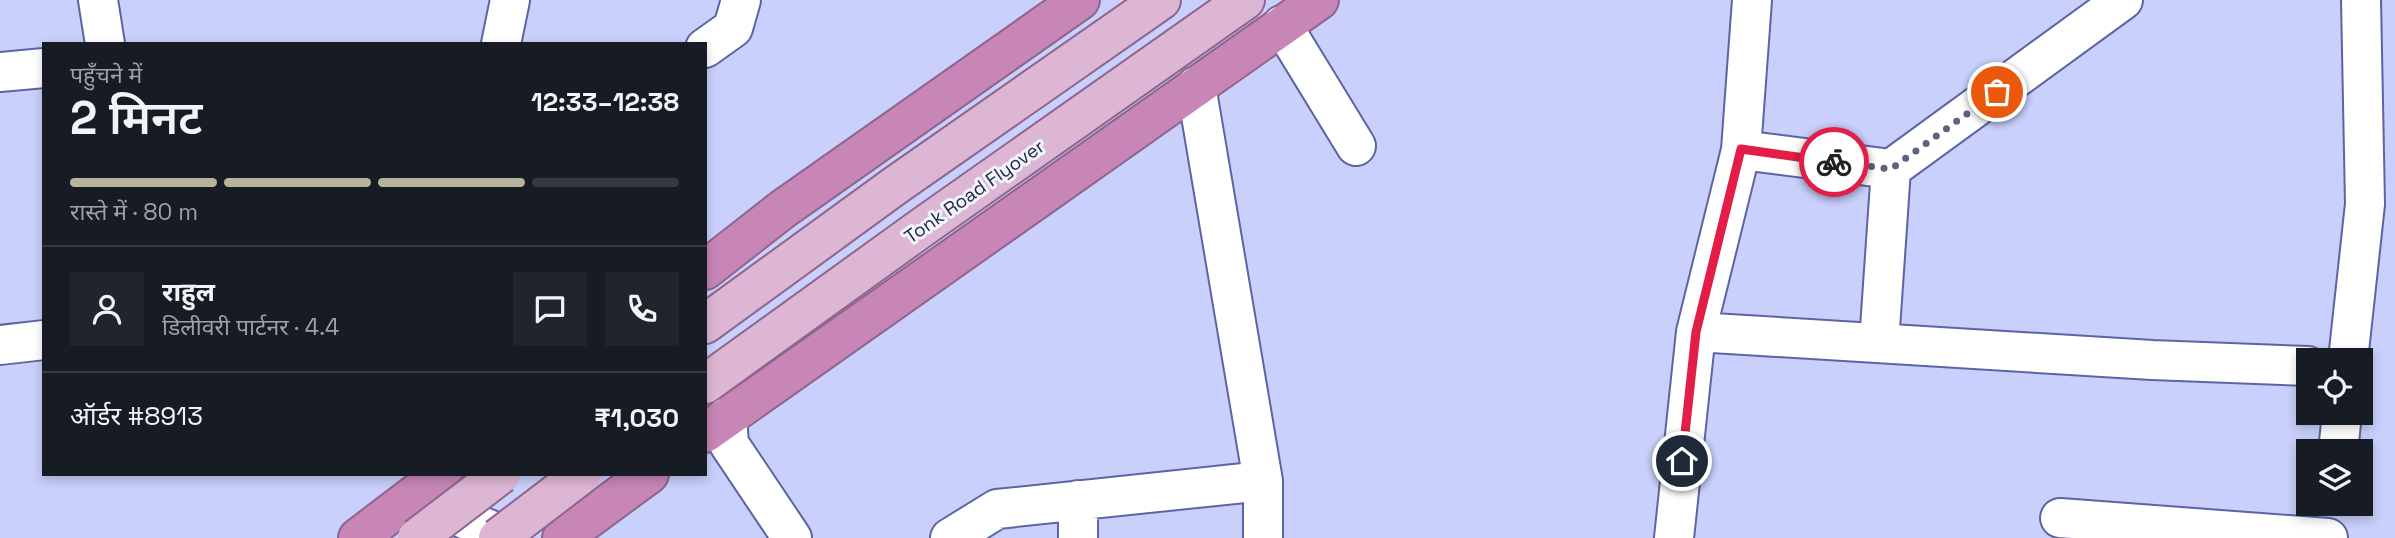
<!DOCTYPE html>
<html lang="hi">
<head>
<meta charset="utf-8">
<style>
  :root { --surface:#171b24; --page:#20242c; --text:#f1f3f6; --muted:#9ea1a6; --line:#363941; --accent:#b7b39d }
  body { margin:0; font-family:"Space Grotesk","Noto Sans Devanagari",sans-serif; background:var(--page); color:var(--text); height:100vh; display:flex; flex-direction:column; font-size:26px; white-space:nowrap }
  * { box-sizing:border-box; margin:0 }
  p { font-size:23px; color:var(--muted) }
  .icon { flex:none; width:38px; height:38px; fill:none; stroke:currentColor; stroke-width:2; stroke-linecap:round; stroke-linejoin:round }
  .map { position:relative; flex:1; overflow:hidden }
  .side { position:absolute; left:42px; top:42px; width:665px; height:434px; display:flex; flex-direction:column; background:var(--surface); border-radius:0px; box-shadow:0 4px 10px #0003 }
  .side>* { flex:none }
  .tools { position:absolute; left:2296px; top:348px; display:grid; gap:14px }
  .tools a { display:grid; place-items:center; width:77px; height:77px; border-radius:0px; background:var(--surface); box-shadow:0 4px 10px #0003; font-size:35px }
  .pin { position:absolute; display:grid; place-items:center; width:60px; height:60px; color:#fff; margin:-30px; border:4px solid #fff; border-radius:50%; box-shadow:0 2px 7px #0007 }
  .courier { position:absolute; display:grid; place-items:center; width:70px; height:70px; margin:-35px; border:5px solid #e11d48; border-radius:50%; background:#fff; color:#222; box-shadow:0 2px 9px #0007 }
  .summary em { font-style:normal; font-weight:600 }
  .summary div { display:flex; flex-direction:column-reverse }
  .summary { display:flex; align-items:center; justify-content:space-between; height:119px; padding:0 28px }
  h1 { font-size:46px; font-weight:600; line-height:52px }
  .bar { display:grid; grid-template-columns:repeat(4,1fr); gap:10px 7px; align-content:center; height:84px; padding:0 28px }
  .bar i { height:9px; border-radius:5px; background:var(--line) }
  .bar .active { background:var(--accent) }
  .bar p { grid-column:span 4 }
  .line { display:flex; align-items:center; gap:18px; padding:0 28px; border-top:2px solid var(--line) }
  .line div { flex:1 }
  .round { display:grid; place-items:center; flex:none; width:74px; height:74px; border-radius:0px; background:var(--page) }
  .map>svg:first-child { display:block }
</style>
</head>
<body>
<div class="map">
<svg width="2395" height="538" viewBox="0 0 2395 538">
  <rect width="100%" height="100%" fill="#c8d0fb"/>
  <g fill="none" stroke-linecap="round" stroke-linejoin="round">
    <defs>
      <path id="minor" d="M98,0l7,44
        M1282,25l74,121
        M501,44l9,-44
        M705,48l28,-20 8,-28
        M0,72l44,-4
        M1196,86l67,395v57
        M1741,150l150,19
        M1696,332l456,28 156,6
        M1879,343l12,-174 232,-169
        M0,345l44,-5
        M2348,360l17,-156 -4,-204
        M727,417l2,27 63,94
        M2338,452l4,-39
        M1078,500v38
        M421,501l89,37
        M2060,518l268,20
        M950,538l47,-29 266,-28
        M1674,538l22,-206 45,-182 11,-150"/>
      <path id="major" d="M705,324l191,-139 265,-185
        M705,384l219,-158 321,-226"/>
      <path id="highway" d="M705,270l78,-61 297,-209
        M705,433l614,-433
        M358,538l84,-64
        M562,538l87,-64"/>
    </defs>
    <use href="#minor" stroke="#5c64a3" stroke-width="42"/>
    <use href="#major" stroke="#8e658d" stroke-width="42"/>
    <use href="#highway" stroke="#8e658d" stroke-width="42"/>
    <use href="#minor" stroke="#fff" stroke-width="38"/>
    <use href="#major" stroke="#ddb6d3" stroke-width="38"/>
    <use href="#highway" stroke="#c786b6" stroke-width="38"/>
    <defs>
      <path id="major-bridge" d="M417,538l84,-64
        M498,538l84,-64"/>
    </defs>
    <use href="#major-bridge" stroke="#8e658d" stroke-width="42" stroke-linecap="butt"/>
    <use href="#major-bridge" stroke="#ddb6d3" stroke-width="38"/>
  </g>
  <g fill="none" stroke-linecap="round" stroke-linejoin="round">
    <path stroke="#5d6283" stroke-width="7" stroke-dasharray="0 12.6" d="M1834,162l57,7 106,-77"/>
    <path stroke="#e11d48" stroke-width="9" d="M1682,461l14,-129 45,-183 93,13"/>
  </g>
  <g text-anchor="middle" stroke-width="6" stroke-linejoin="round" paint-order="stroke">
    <g font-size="19" fill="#232742" stroke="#f2f4fb">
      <text transform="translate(974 191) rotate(-35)" y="7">Tonk Road Flyover</text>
    </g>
  </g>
</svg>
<div class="tools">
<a><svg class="icon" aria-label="locate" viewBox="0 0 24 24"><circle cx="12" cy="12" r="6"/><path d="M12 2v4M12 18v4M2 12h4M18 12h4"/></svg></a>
<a><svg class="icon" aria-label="layers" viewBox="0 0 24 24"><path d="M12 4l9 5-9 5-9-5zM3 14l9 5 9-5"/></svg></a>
</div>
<div class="pin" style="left:1997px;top:92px;background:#ea580c"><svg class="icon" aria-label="bag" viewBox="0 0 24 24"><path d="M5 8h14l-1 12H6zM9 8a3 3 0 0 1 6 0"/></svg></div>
<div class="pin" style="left:1682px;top:461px;background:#1f2937"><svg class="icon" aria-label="home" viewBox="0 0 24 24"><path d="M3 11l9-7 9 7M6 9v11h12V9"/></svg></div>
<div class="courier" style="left:1834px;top:162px"><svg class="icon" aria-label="bike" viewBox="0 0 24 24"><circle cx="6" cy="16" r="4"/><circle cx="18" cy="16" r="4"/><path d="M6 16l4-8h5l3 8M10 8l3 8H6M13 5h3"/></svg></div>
<section class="side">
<div class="summary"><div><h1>2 मिनट</h1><p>पहुँचने में</p></div><em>12:33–12:38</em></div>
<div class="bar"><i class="active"></i><i class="active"></i><i class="active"></i><i></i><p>रास्ते में · 80 m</p></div>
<div class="line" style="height:126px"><a class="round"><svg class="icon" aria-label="person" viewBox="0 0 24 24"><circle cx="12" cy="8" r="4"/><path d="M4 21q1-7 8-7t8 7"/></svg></a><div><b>राहुल</b><p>डिलीवरी पार्टनर · 4.4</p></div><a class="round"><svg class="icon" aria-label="chat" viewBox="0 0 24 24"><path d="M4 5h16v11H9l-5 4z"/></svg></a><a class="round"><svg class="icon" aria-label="phone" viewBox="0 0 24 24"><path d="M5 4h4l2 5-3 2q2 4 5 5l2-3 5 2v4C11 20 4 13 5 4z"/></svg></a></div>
<div class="line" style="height:91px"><div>ऑर्डर #8913</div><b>₹1,030</b></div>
</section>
</div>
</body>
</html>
